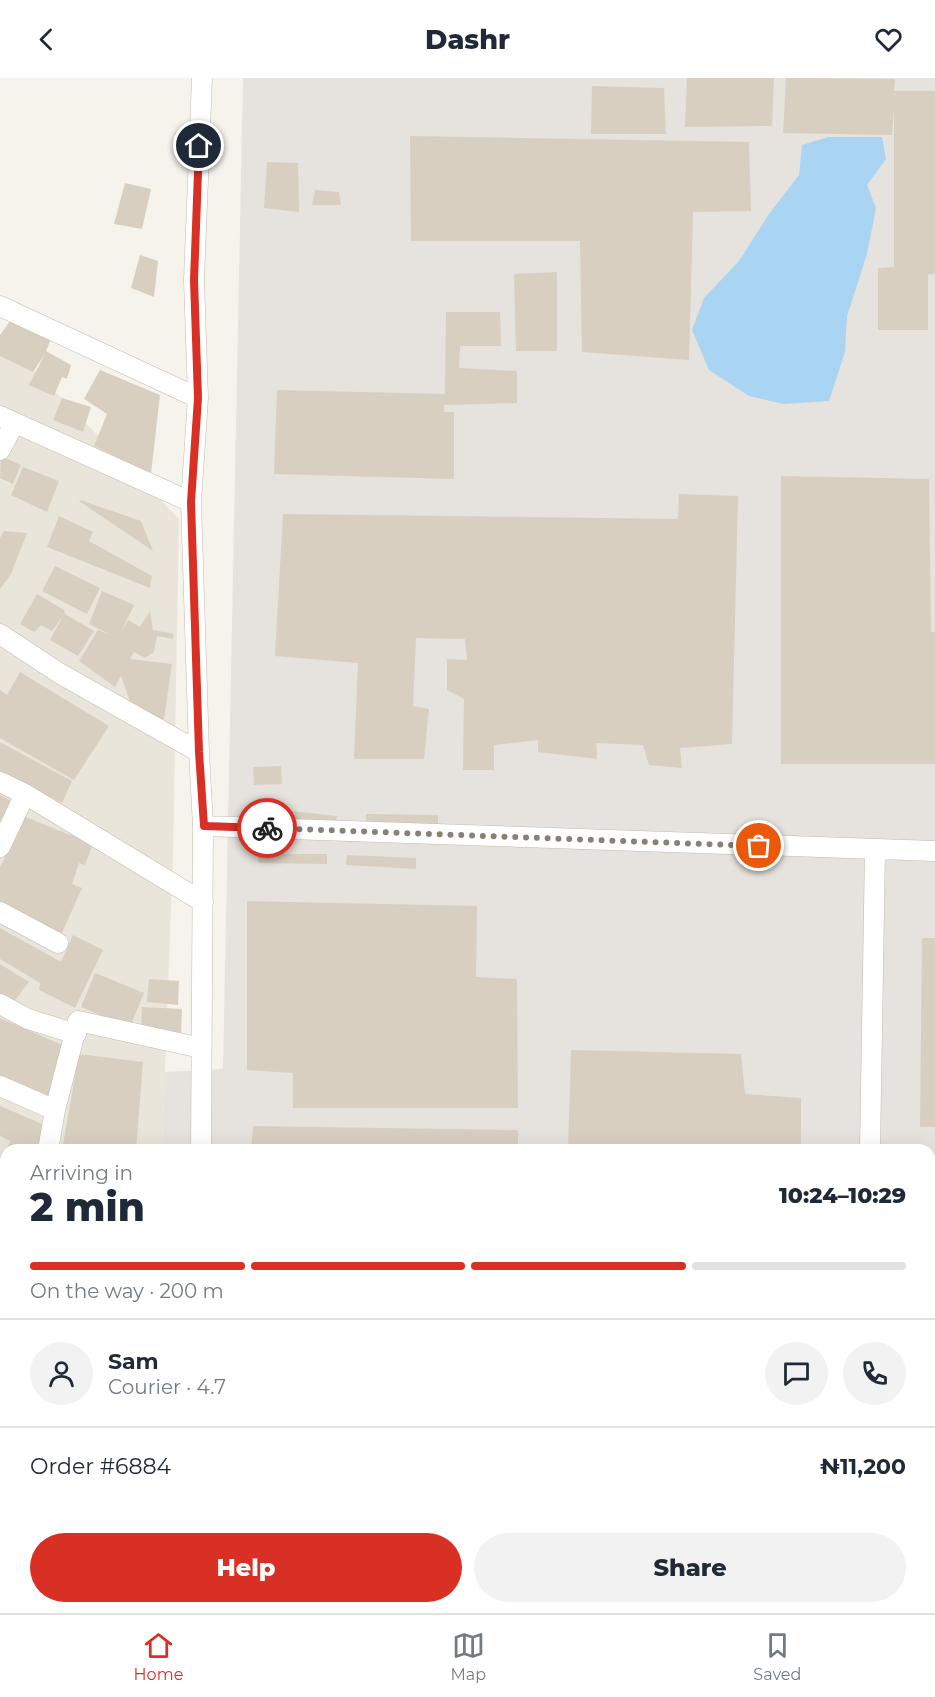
<!DOCTYPE html>
<html lang="en">
<head>
<meta charset="utf-8">
<style>
  :root { --surface:#fff; --page:#f2f2f3; --text:#1f2937; --muted:#747a83; --line:#e0e1e3; --accent:#d93025 }
  body { margin:0; font-family:Montserrat,sans-serif; background:var(--page); color:var(--text); height:100vh; display:flex; flex-direction:column; font-size:22px; white-space:nowrap }
  * { box-sizing:border-box; margin:0 }
  p { font-size:20px; color:var(--muted) }
  .icon { flex:none; width:33px; height:33px; fill:none; stroke:currentColor; stroke-width:2; stroke-linecap:round; stroke-linejoin:round }
  .map { position:relative; flex:1; overflow:hidden }
  .panel { position:absolute; left:0px; top:1066px; width:936px; height:470px; display:flex; flex-direction:column; background:var(--surface); border-radius:18px 18px 0 0; box-shadow:0 6px 24px #0002 }
  .panel>* { flex:none }
  .pin { position:absolute; display:grid; place-items:center; width:51px; height:51px; color:#fff; margin:-26px; border:3px solid #fff; border-radius:50%; box-shadow:0 2px 6px #0007 }
  .courier { position:absolute; display:grid; place-items:center; width:60px; height:60px; margin:-30px; border:4px solid #d93025; border-radius:50%; background:#fff; color:#222; box-shadow:0 2px 8px #0007 }
  .summary em { font-style:normal; font-weight:800 }
  .summary div { display:flex; flex-direction:column-reverse }
  .summary { display:flex; align-items:center; justify-content:space-between; height:102px; padding:0 30px }
  h1 { font-size:39px; font-weight:800; line-height:45px }
  .bar { display:grid; grid-template-columns:repeat(4,1fr); gap:9px 6px; align-content:center; height:72px; padding:0 30px }
  .bar i { height:8px; border-radius:4px; background:var(--line) }
  .bar .active { background:var(--accent) }
  .bar p { grid-column:span 4 }
  .line { display:flex; align-items:center; gap:15px; padding:0 30px; border-top:2px solid var(--line) }
  .line div { flex:1 }
  .round { display:grid; place-items:center; flex:none; width:63px; height:63px; border-radius:32px; background:var(--page) }
  .primary-button { display:flex; gap:12px; margin-top:auto; padding:12px 30px }
  .primary-button a { flex:1; height:69px; border-radius:36px; background:var(--accent); color:#fff; font-size:24px; font-weight:800; line-height:69px; text-align:center }
  .primary-button a+a { background:var(--page); color:var(--text) }
  header { display:flex; justify-content:space-between; align-items:center; height:78px; padding:0 30px; background:var(--surface); font-size:27px; font-weight:800 }
  .dock { display:flex; justify-content:space-around; align-items:center; height:84px; border-top:2px solid var(--line); background:var(--surface); font-size:16px; color:var(--muted) }
  .dock a { display:grid; justify-items:center; gap:3px }
  .dock .active { color:var(--accent) }
  .map>svg:first-child { display:block }
</style>
</head>
<body>
<header><svg class="icon" aria-label="back" viewBox="0 0 24 24"><path d="M15 5l-7 7 7 7"/></svg>Dashr<svg class="icon" aria-label="heart" viewBox="0 0 24 24"><path d="M12 20l-8-8c-3-5 5-10 8-4 3-6 11-1 8 4z"/></svg></header>
<div class="map">
<svg width="935" height="1535" viewBox="0 0 935 1535">
  <rect width="100%" height="100%" fill="#f6f3ec"/>
  <path fill="#eae5da" d="M0,257l179,184 -6,335 -11,296h-156v265h-6z"/>
  <path fill="#e6e2dd" d="M243,0h692v1535h-935v-198h6v193h924v-458h-768l3,-78 58,-3z"/>
  <path fill="#a9d4f2" d="M829,59h53l4,22 -19,26 9,23 -9,46 -20,62 -2,36 -16,49 -45,3 -35,-8 -40,-26 -17,-40 12,-32 35,-37 30,-47 30,-39 3,-30z"/>
  <path fill="#d8cfc1" d="M687,0h87l-2,48 -87,1z
    M786,0l109,1 -1,12h41v182l-7,2v55h-50v-62l16,-1v-160l-2,28 -109,-2z
    M592,8l72,2 2,46h-75z
    M410,58l339,6 2,69 -58,1 -4,148 -107,-8 -2,-111h-169z
    M267,84l31,1 1,49 -35,-4z
    M125,105l26,6 -9,40 -28,-5z
    M315,112l24,2 2,13h-29z
    M140,177l18,6 -4,36 -23,-9z
    M557,194v79h-41l-2,-77z
    M446,234h54l1,34h-41l-1,22 58,3v32l-73,2v7h10v67l-180,-5 3,-84 168,4z
    M13,239l38,22 -5,12 25,14 -4,14 -5,-2 -8,19 -25,-11 16,-31 -12,18 -33,-16v-21z
    M100,292l60,25 -9,79 -57,-28 13,-32 -23,-15z
    M62,320l29,9 -8,25 -30,-12z
    M1,378l20,9 -8,19 -13,-6z
    M23,389l36,14 -12,31 -36,-17z
    M781,398l148,3 2,153h4v132h-154z
    M679,416l59,2 -6,248 -52,4 2,20 -33,-3 -6,-20 -47,-2 1,16 -59,-7v-12l-44,5v25h-31l1,-71 -17,-9v-31l20,1 -2,-21 -49,-1 -3,68 16,3 -5,50h-70l4,-96 -83,-7 8,-142 395,5z
    M80,422l61,21 12,30 -74,-50z
    M59,438l34,16 -4,9 63,35 -2,12 -103,-41z
    M4,453l23,2 -16,41 -11,15v-51z
    M55,488l45,22 -13,26 -45,-23z
    M102,513l32,14 -13,27 7,-12 12,7 10,-16 3,19 21,4 -1,5 -16,-3 -3,16 -9,6 -11,-6 -4,7 42,5 -8,55 -17,-2 -15,-10 -11,-31 -6,11 -36,-26 19,-31 13,5 -22,-11z
    M37,516l27,16 1,4 29,17 -16,25 -28,-16 13,-24 -11,15 -11,-6 -7,7 -14,-8z
    M20,594l89,54 -35,54 -74,-42v-48l7,5z
    M0,664l72,39 -10,22 -62,-31z
    M281,688l1,18 -28,1 -1,-18z
    M0,717l11,6 -11,22z
    M273,731l64,7 -2,11 -63,-7z
    M366,736l72,1v12l-72,-1z
    M23,738l70,28 -8,21 -6,-2 -7,21 10,4 -21,47 -61,-26v-41z
    M258,776h69v10l-69,-1z
    M347,777l69,3v11l-70,-4z
    M247,823l230,5 -1,71 41,2 1,129h-225v-35l-46,-3z
    M0,850l61,34 12,-27 30,15 -28,58 -36,-18 1,-7 -40,-24z
    M922,860h13v189h-15z
    M0,886l29,18 -17,22 -12,-7z
    M95,895l49,20 -14,34 -49,-20z
    M149,901l30,2 -1,24 -31,-3z
    M142,929l40,2 -1,27 -40,-3z
    M0,940l67,29 -19,49 -33,-14h-15z
    M571,972l170,4 4,40 56,4v52h-233z
    M79,976l64,8 -7,88h-74z
    M0,1028l47,20 -5,24h-35l3,-9 -10,-5z
    M253,1048l265,4v20h-267z
    M930,1075h5v63h-5z
    M0,1112l6,3v66l-6,-3z
    M930,1187l5,1v88h-5z
    M0,1242l6,4v11l-6,11z
    M0,1420l6,1v109h10v5h-16z
    M930,1515l5,1v19h-13v-5h8z
    M52,1530h52l-1,5h-52z
    M257,1530h258v5h-258z
    M530,1530h276l1,5h-276z"/>
  <g fill="none" stroke-linecap="round" stroke-linejoin="round">
    <defs>
      <path id="minor" d="M0,228l198,92
        M0,338l191,86
        M0,372l14,-26
        M0,556l59,39 140,79
        M0,704l25,12 178,108
        M203,748l732,25
        M0,769l25,-53
        M0,834l58,31
        M0,926l28,15 48,15
        M0,1008l55,24
        M48,1072l7,-40 23,-89 123,27
        M201,1072l2,-324 -4,-74 -8,-250 7,-104 -4,-118 8,-202
        M870,1072l5,-300
        M0,1096l6,3
        M2,1300l4,-16
        M185,1535v-5
        M860,1535v-5"/>
    </defs>
    <use href="#minor" stroke="#c2bbae" stroke-width="21"/>
    <use href="#minor" stroke="#fff" stroke-width="20"/>
  </g>
  <g fill="none" stroke-linecap="round" stroke-linejoin="round">
    <path stroke="#878178" stroke-width="6" stroke-dasharray="0 10.8" d="M267,750l492,18"/>
    <path stroke="#d93025" stroke-width="8" d="M199,68l-5,134 4,118 -7,104 8,250 5,74 63,2"/>
  </g>
</svg>
<div class="pin" style="left:759px;top:768px;background:#ea580c"><svg class="icon" aria-label="bag" viewBox="0 0 24 24"><path d="M5 8h14l-1 12H6zM9 8a3 3 0 0 1 6 0"/></svg></div>
<div class="pin" style="left:199px;top:68px;background:#1f2937"><svg class="icon" aria-label="home" viewBox="0 0 24 24"><path d="M3 11l9-7 9 7M6 9v11h12V9"/></svg></div>
<div class="courier" style="left:267px;top:750px"><svg class="icon" aria-label="bike" viewBox="0 0 24 24"><circle cx="6" cy="16" r="4"/><circle cx="18" cy="16" r="4"/><path d="M6 16l4-8h5l3 8M10 8l3 8H6M13 5h3"/></svg></div>
<section class="panel">
<div class="summary"><div><h1>2 min</h1><p>Arriving in</p></div><em>10:24–10:29</em></div>
<div class="bar"><i class="active"></i><i class="active"></i><i class="active"></i><i></i><p>On the way · 200 m</p></div>
<div class="line" style="height:108px"><a class="round"><svg class="icon" aria-label="person" viewBox="0 0 24 24"><circle cx="12" cy="8" r="4"/><path d="M4 21q1-7 8-7t8 7"/></svg></a><div><b>Sam</b><p>Courier · 4.7</p></div><a class="round"><svg class="icon" aria-label="chat" viewBox="0 0 24 24"><path d="M4 5h16v11H9l-5 4z"/></svg></a><a class="round"><svg class="icon" aria-label="phone" viewBox="0 0 24 24"><path d="M5 4h4l2 5-3 2q2 4 5 5l2-3 5 2v4C11 20 4 13 5 4z"/></svg></a></div>
<div class="line" style="height:78px"><div>Order #6884</div><b>₦11,200</b></div>
<div class="primary-button"><a>Help</a><a>Share</a></div>
</section>
</div>
<nav class="dock">
<a class="active"><svg class="icon" aria-label="home" viewBox="0 0 24 24"><path d="M3 11l9-7 9 7M6 9v11h12V9"/></svg>Home</a>
<a><svg class="icon" aria-label="map" viewBox="0 0 24 24"><path d="M3 6l6-2 6 2 6-2v14l-6 2-6-2-6 2zM9 4v14M15 6v14"/></svg>Map</a>
<a><svg class="icon" aria-label="saved" viewBox="0 0 24 24"><path d="M7 4h10v16l-5-4-5 4z"/></svg>Saved</a>
</nav>
</body>
</html>
